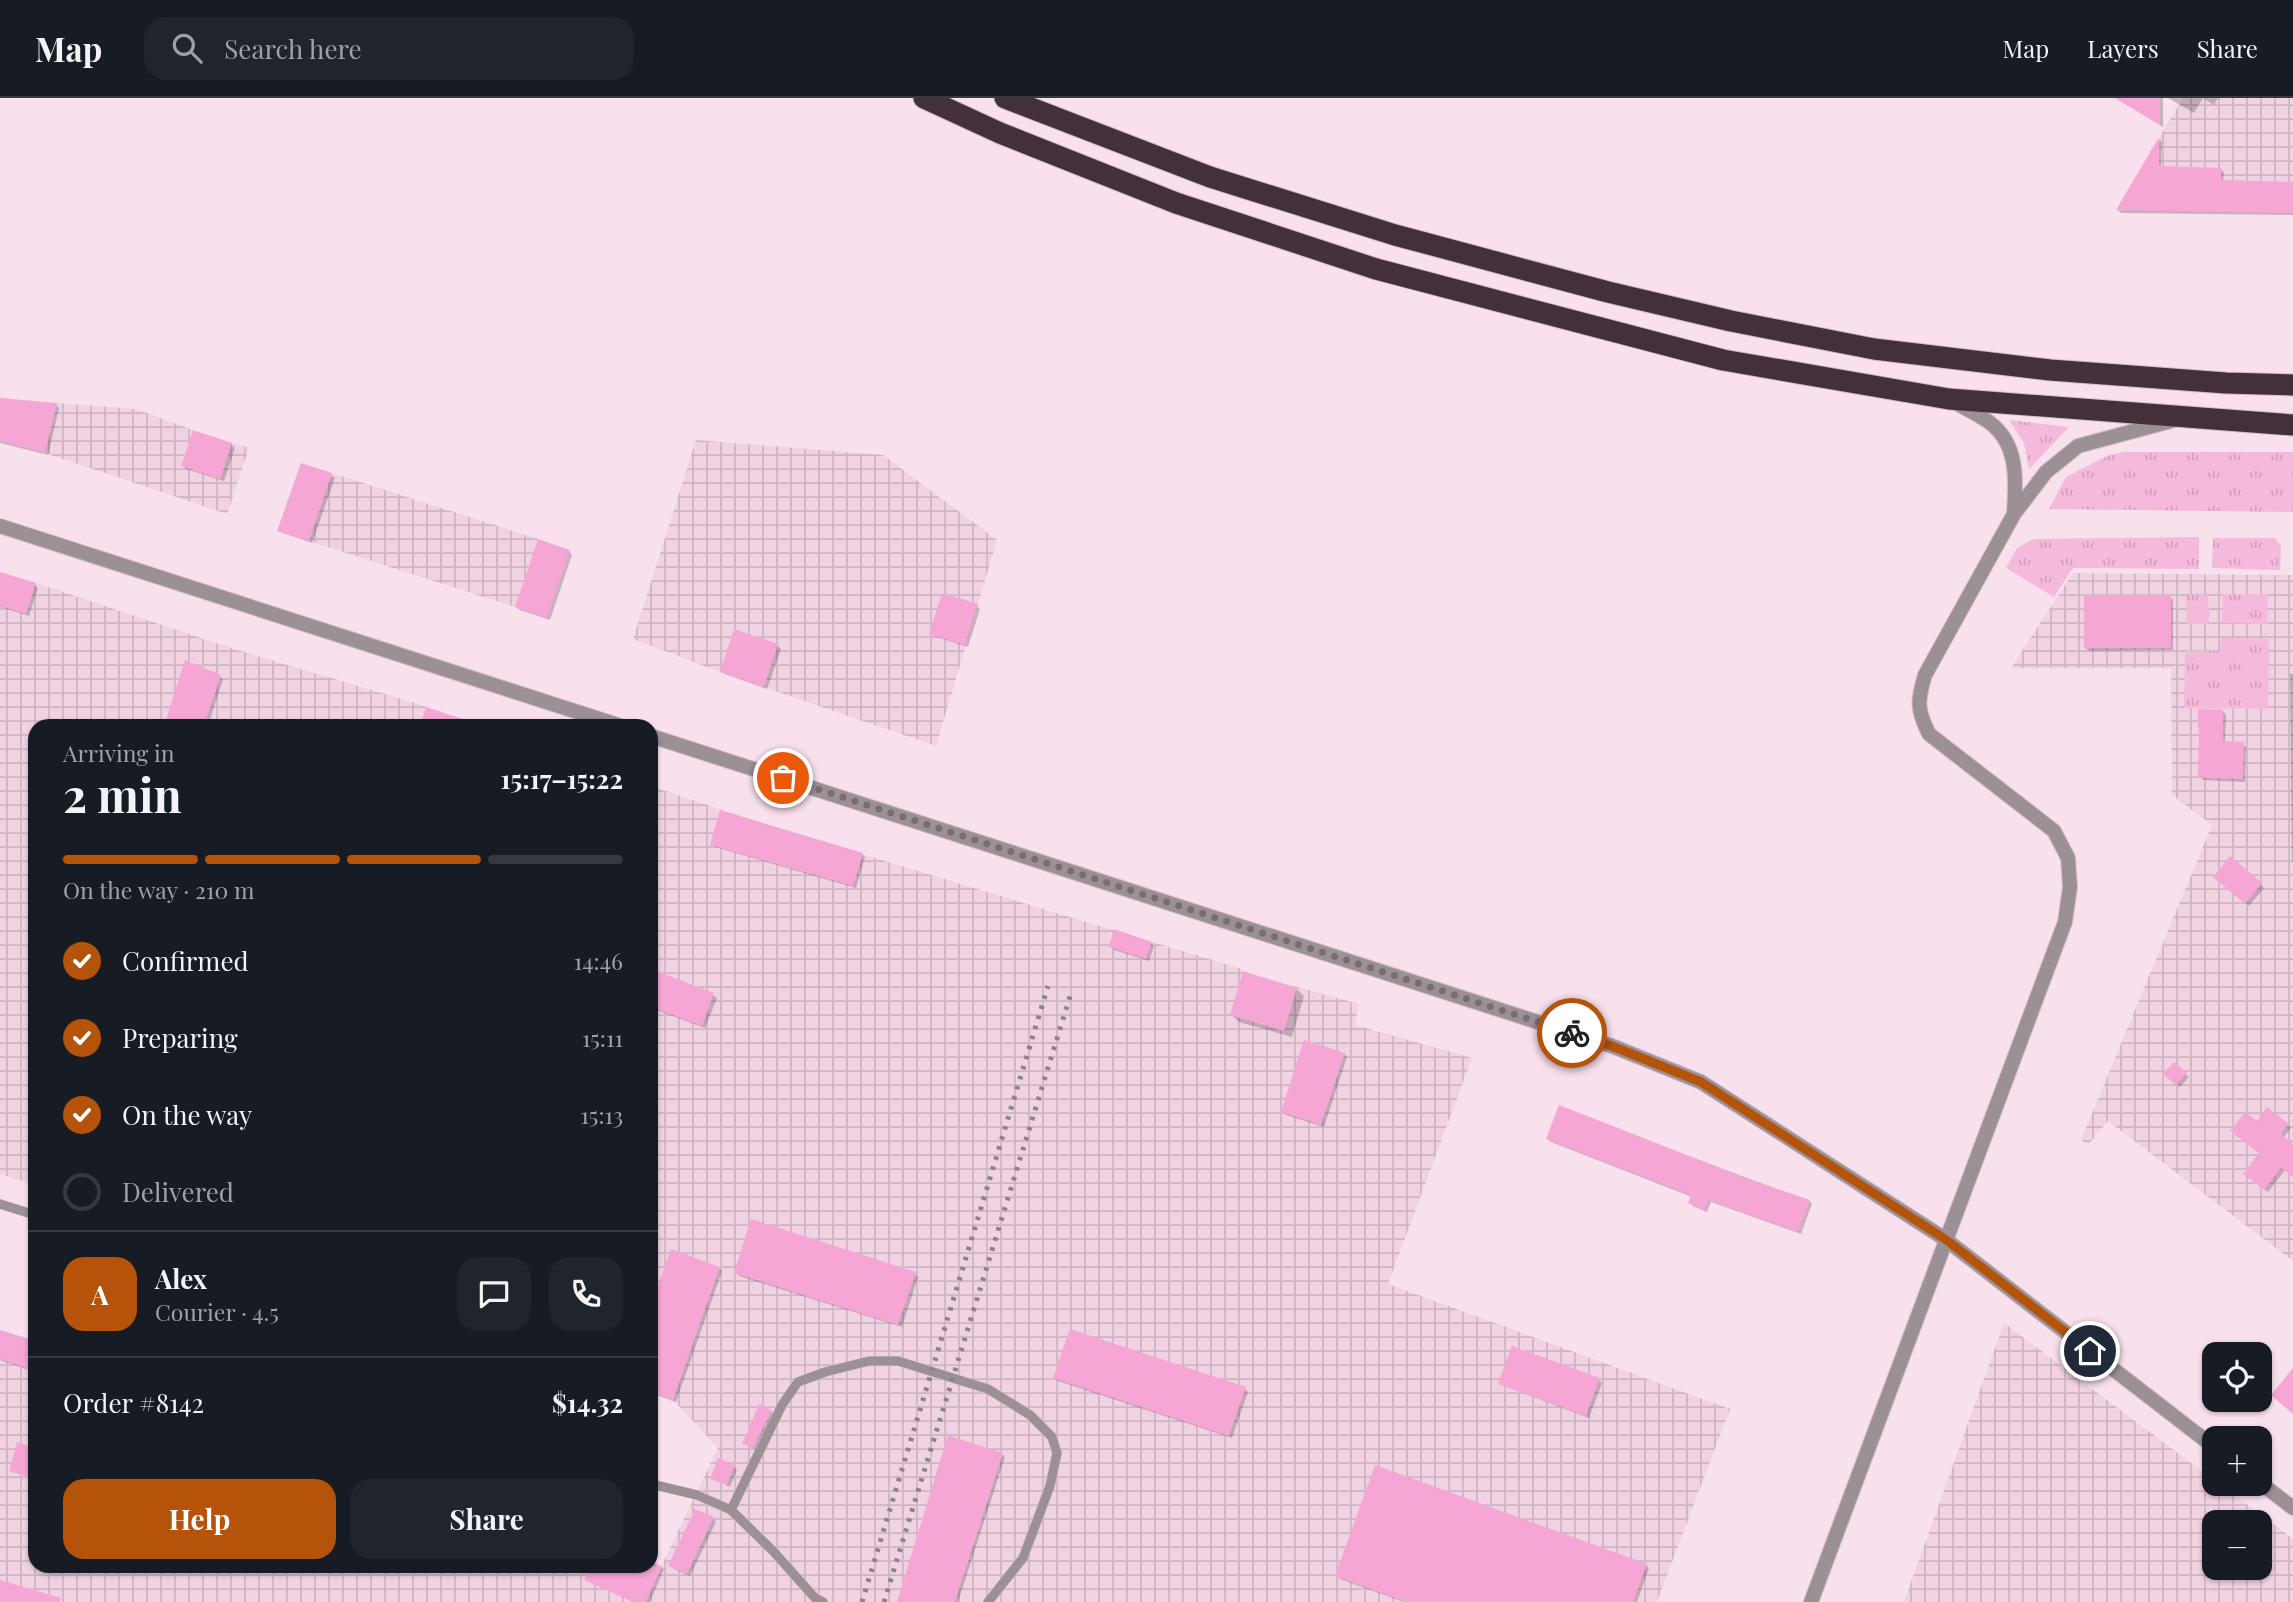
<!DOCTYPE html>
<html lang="en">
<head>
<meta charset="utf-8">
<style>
  :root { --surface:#171b24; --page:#20242c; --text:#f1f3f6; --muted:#9ea1a6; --line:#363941; --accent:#b45309 }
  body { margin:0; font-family:"Playfair Display",serif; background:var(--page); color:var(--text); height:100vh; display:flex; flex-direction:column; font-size:26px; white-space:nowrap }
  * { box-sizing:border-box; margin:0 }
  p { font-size:23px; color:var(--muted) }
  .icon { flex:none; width:38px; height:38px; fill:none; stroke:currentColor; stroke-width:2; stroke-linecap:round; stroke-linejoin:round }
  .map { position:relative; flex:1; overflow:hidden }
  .side { position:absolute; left:28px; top:621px; width:630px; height:854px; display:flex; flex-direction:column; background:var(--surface); border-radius:21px; box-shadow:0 2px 5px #0004 }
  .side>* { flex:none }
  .controls { position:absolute; left:2202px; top:1244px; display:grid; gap:14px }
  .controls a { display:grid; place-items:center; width:70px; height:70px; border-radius:14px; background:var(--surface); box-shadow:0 2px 5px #0004; font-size:35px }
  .pin { position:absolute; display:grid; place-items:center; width:60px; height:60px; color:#fff; margin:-30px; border:4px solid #fff; border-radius:50%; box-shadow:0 2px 7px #0007 }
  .courier { position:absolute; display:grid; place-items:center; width:70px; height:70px; margin:-35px; border:5px solid #b45309; border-radius:50%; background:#fff; color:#222; box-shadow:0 2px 9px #0007 }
  .summary em { font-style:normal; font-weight:700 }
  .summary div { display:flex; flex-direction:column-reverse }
  .summary { display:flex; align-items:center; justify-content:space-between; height:119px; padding:0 35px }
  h1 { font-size:46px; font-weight:700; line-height:52px }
  .bar { display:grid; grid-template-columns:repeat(4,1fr); gap:10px 7px; align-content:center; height:84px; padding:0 35px }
  .bar i { height:9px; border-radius:5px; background:var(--line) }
  .bar .current { background:var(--accent) }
  .bar p { grid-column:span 4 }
  .line { display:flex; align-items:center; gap:18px; padding:0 35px; border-top:2px solid var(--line) }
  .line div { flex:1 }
  .round { display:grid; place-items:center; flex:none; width:74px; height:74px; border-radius:21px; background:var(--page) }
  ol { padding:0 35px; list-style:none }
  li { display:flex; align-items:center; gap:21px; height:77px }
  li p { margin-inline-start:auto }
  li .icon { padding:7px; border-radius:50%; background:var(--accent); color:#fff; stroke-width:4 }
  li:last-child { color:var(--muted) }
  li i { width:38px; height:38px; border:4px solid var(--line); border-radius:50% }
  .button { display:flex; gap:14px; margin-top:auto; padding:14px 35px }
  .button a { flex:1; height:80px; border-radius:21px; background:var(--accent); color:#fff; font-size:28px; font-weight:700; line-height:80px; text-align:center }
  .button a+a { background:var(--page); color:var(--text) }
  header { display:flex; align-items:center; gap:42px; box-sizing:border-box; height:98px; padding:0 35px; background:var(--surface); border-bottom:2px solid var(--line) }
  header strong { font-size:33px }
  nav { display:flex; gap:38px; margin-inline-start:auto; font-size:24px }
  .search { width:490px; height:63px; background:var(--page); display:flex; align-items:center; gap:18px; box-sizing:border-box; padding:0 24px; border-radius:21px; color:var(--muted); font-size:26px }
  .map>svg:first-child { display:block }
</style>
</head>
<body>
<header>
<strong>Map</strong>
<div class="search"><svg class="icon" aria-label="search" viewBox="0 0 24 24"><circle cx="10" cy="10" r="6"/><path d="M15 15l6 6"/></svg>Search here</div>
<nav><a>Map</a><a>Layers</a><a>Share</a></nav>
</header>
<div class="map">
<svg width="2293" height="1504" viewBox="0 0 2293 1504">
  <defs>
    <pattern id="industrial-grid" width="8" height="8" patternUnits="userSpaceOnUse" patternTransform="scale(1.75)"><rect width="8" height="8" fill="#f1d2e2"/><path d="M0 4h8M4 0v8" fill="none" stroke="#cfb5c2"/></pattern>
    <pattern id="grass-tufts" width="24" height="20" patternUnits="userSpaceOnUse" patternTransform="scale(1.75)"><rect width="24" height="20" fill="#f5b9db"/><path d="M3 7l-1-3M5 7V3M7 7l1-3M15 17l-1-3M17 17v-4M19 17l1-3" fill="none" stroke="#d39fbc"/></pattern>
  </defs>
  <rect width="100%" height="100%" fill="#f9e0ed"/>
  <path fill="url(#industrial-grid)" fill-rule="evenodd" d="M2183,0h110v115l-177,-3z
    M57,305l79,6 57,21 -12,36 39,13 12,-36 17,5 -22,66 -182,-61z
    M696,342l187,15 114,85 -61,206 -216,-74 -87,-33z
    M332,375l206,66 -23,68 -206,-66z
    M2073,475l220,2v686l-185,-140 -20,24 -7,-5 131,-315 -40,-30 -1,-127h-160z
    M36,485l195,65 184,55 68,23h-448v459l-35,-11v-568z
    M651,688l138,46 453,137 1,3 116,32 -4,21 117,33 -84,226 342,125 -73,193h-1657v-272l35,11v225h616v-6l11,5 56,-117 -45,-48 47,-133 -49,-17 -20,55z
    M2004,1225l210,157v4h6l73,55v63h-389zM2214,1424h45v46h-45z"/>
  <path fill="url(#grass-tufts)" d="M2009,322l60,7 -40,42 -5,-26z
    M2123,354h170v60l-244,-3 17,-32 41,-21z
    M2199,439v32l-126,-1 -19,29 -48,-29 11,-20 16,-9z
    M2213,440h62l6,8 -1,24 -68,-2z
    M2223,496h45l-1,30 -45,-1z
    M2186,497h22l1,29h-22z
    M2221,540l48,1 -1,70 -84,-1 1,-57h35z"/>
  <path fill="#0003" d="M2116,0h47v29z
    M2168,0h50l-4,7 -11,-7 -9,15z
    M2160,42l2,2 -1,26 60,1 3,4 -1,9 70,1v32l-172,-2 -3,-3z
    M0,302l56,5 3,3 -11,47 -48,-12z
    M231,346l4,4 -11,33 -38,-12 -3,-3z
    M331,377l4,3 -23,65 -29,-10 -4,-3z
    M569,453l3,4 -22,65 -30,-10 -3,-3z
    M0,476l35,11 3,3 -9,28 -29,-9z
    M2170,498l3,4v50l-84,1 -3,-3z
    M977,508l3,3 -12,38 -34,-11 -3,-3z
    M777,547l4,4 -14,40 -42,-15 -3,-3z
    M187,564l36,17 -15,47h-42z
    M2290,576h3v187h-1z
    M2223,613l3,4 -1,28 18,1 3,3 -1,35 -42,-2 -3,-3z
    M712,746l150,10 3,3 -9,31 -141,-41z
    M2230,761l34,29 -15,18 -31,-26z
    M1151,845l3,3 -5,15 -35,-11 -3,-3z
    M651,873l62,24 4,3 -12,30 -54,-20z
    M1297,891l7,7 -12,41 -53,-15 -7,-7z
    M1344,956l3,3 -23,70 -38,-12 -3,-3z
    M2174,966l15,13 -9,10 -14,-13z
    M1560,1010l249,93 3,3 -11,30 -90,-32 -4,10 -14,-6 -3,-3 2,-6 -141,-55 -3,-3z
    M2288,1027l3,3 -8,10 10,8v30l-8,-6 -17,22 -20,-15 13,-24z
    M719,1170l3,3 -46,131 -25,-9v-82z
    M736,1174l179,2 3,3 -16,50 -163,-51z
    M0,1234l35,11v29l-35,-12z
    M1055,1280l190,11 3,3 -16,46 -174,-57z
    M1599,1282l3,3 -13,35 -85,-32 -4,-3z
    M771,1313l3,3 -17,36 -9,-4 -4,-3z
    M1002,1356l3,3 -47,145h-59z
    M734,1369l3,3 -7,17 -18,-9z
    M713,1421l3,3 -26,54 -16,-7 -4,-4z
    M651,1464l13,7 -14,33h-17l-47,-22 65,-14z
    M1646,1467l3,3 -12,34h-233l-64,-23 -3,-3z"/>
  <path fill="#f5a6d5" d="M2115,0h45v27z
    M2159,39v29l62,2v12l72,2v31l-177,-3z
    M0,300l57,5 -12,50 -45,-12z
    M193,332l39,13 -12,36 -39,-13z
    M301,365l31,10 -23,68 -32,-10z
    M538,441l32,11 -23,68 -32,-11z
    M0,474l36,11 -10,31 -26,-8z
    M942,495l36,11 -13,41 -36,-11z
    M2084,497h87v53h-87z
    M734,531l44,15 -14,43 -44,-15z
    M185,562l36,15 -17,51h-40z
    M426,609l48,16 -1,3h-53z
    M2198,611l25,1v31l21,1 -1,37 -45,-1 1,-51h-1z
    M720,712l143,43 -10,33 -143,-41z
    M2230,758l32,27 -17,21 -32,-27z
    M1114,831l38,13 -6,17 -37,-12z
    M651,871l63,24 -12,33 -51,-19z
    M1243,873l54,17 -13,43 -54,-16z
    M1304,942l41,13 -24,72 -40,-13z
    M2174,964l13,11 -11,12 -13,-11z
    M1559,1007l184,72 67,23 -12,32 -90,-32 -4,10 -16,-7 3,-8 -145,-56z
    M2267,1009l22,17 -8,10 12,10v33l-12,-9 -17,22 -21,-16 16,-21 -29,-22 15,-19 12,9z
    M751,1121l165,53 -18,53 -164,-52z
    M671,1151l49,18 -47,133 -22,-8v-87z
    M1070,1231l176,58 -17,49 -176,-58z
    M0,1232l35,11v30l-35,-12z
    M1512,1248l88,32 -14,38 -88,-32z
    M2293,1270v46l-22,-19z
    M759,1306l13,6 -19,38 -11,-4z
    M948,1337l55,18 -48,149h-58z
    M17,1344l18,6v31l-26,-8z
    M718,1360l17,7 -8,20 -17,-6z
    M1375,1367l272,99 -14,38h-227l-71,-26z
    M695,1411l19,8 -27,57 -19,-8z
    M590,1468h72l-16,36h-12l-50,-22z
    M0,1482l61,18 -1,4h-60z"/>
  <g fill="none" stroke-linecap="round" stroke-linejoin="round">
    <defs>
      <path id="lane" d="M0,1106l35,11
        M651,1386l46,11 34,15 42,41 42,47 8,4
        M731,1412l51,-105 16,-23 27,-10 44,-11h29l90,28 42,26 22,22 5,16 -7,33 -27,72 -35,44"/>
      <path id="street" d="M1956,305c11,6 23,12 33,19 30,22 27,59 25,91
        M0,428l621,200
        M651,638l961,310 89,36 244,157 269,208
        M2259,1384l34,26
        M1811,1504l254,-680 5,-35 -2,-29 -14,-27 -125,-97c-12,-24 -12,-33 -4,-59l89,-161 32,-42 32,-26 93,-25"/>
      <path id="highway" d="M924,0l76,35 176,70 200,66 347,91 226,39 344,26
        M1005,0l205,79 185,58 213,57 123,29 143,28 176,21 176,13 67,2"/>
    </defs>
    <use href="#lane" stroke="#d2bcc8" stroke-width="10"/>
    <use href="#street" stroke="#d2bcc8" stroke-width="16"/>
    <use href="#highway" stroke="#d2bcc8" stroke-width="23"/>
    <use href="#lane" stroke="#9a9095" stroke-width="9"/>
    <use href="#street" stroke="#9a9095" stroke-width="14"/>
    <use href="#highway" stroke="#43303b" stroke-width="21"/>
    <path stroke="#908089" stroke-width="5" stroke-dasharray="3.5 7" stroke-linecap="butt" d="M862,1504l186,-616
      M884,1504l187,-609"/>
  </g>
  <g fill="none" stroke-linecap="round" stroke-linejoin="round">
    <path stroke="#7a6c73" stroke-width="7" stroke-dasharray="0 12.6" d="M783,680l789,255"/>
    <path stroke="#b45309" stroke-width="9" d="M1572,935l40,13 89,36 244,157 145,112"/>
  </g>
</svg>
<div class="controls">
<a><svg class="icon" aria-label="locate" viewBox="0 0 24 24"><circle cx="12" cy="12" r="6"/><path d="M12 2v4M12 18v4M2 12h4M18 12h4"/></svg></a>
<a>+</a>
<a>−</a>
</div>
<div class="pin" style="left:783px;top:680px;background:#ea580c"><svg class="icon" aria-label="bag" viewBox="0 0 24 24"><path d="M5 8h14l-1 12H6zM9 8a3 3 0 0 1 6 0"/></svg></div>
<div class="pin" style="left:2090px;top:1253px;background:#1f2937"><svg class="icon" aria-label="home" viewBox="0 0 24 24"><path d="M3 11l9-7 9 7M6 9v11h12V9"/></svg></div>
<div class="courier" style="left:1572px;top:935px"><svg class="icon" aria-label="bike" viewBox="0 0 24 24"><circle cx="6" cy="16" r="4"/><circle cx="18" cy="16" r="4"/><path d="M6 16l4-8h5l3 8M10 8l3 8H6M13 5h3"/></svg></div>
<section class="side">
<div class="summary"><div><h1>2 min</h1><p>Arriving in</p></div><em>15:17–15:22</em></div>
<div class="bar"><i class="current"></i><i class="current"></i><i class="current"></i><i></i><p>On the way · 210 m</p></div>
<ol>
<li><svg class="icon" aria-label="check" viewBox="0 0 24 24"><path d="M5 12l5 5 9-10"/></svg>Confirmed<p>14:46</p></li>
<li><svg class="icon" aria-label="check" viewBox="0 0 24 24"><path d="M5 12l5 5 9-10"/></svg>Preparing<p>15:11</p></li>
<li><svg class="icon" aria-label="check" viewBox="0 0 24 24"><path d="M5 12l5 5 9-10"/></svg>On the way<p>15:13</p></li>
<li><i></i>Delivered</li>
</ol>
<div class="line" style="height:126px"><b class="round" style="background:var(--accent);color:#fff">A</b><div><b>Alex</b><p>Courier · 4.5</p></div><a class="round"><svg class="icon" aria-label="chat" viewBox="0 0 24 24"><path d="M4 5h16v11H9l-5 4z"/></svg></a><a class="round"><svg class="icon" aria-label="phone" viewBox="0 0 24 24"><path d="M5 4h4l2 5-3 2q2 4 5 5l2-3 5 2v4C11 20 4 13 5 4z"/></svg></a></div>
<div class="line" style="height:91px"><div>Order #8142</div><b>$14.32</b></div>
<div class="button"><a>Help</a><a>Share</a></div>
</section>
</div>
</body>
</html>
